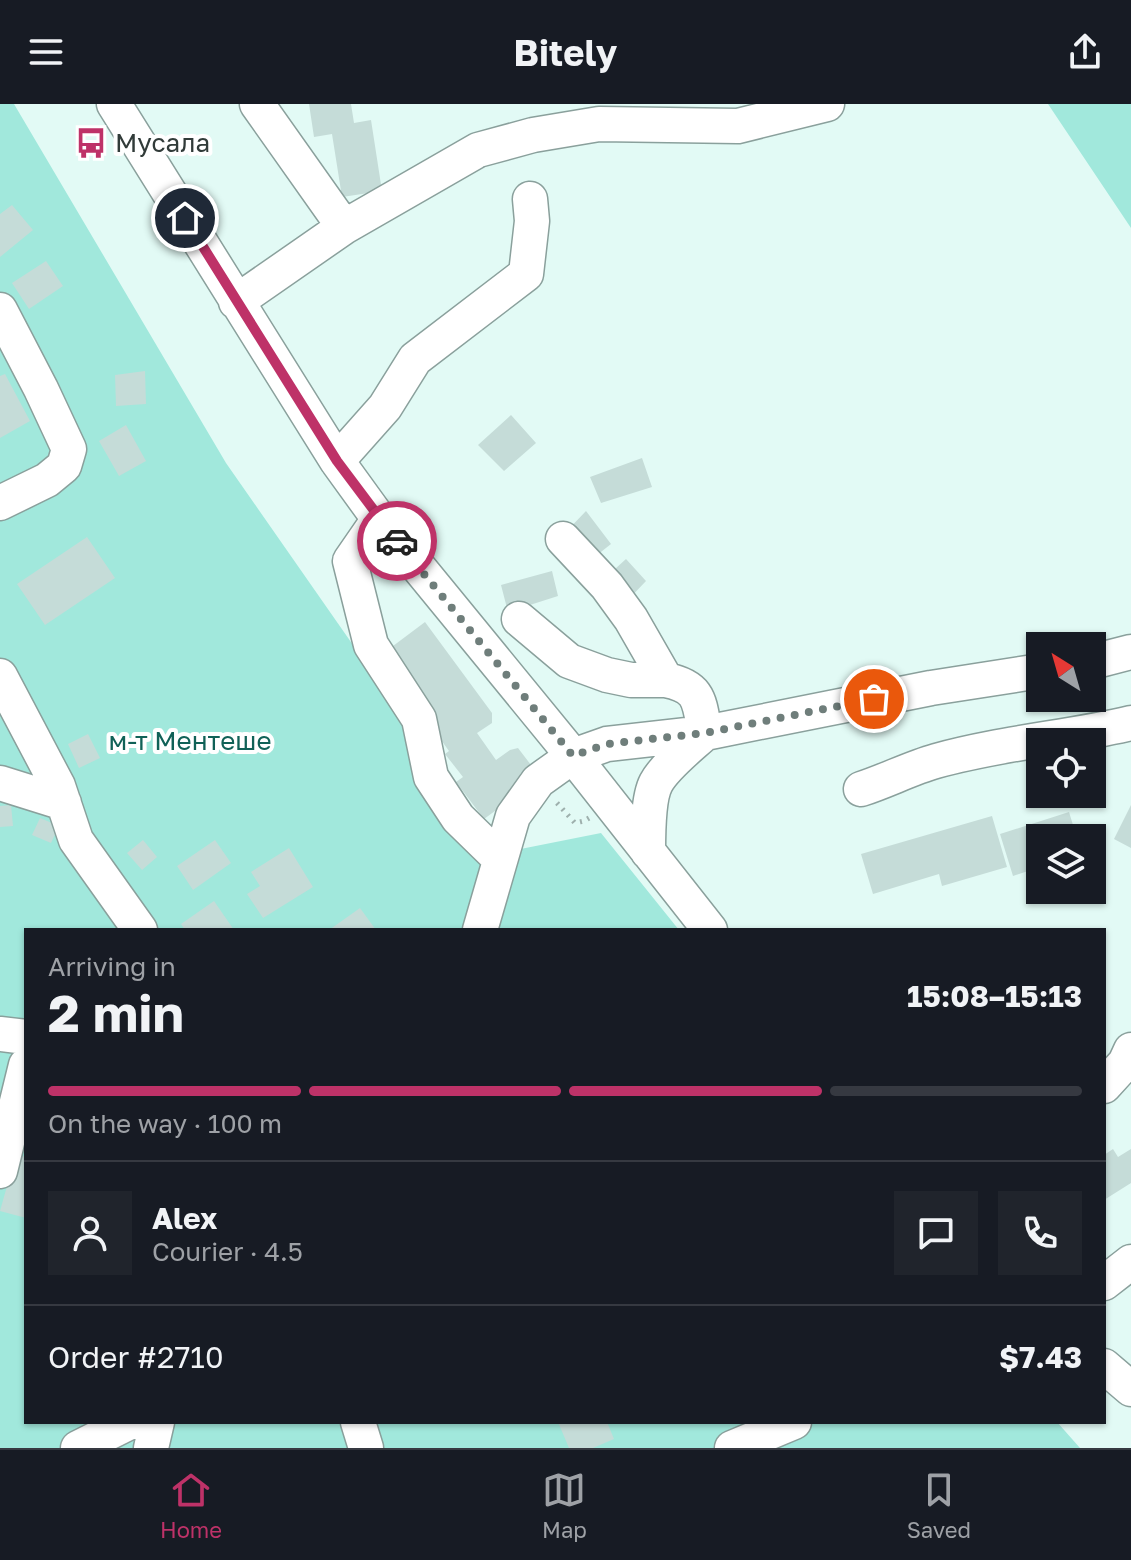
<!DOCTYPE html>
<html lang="en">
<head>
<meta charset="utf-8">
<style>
  :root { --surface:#171b24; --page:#20242c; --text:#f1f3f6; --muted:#9ea1a6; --line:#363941; --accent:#be3268 }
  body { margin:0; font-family:"Golos Text",sans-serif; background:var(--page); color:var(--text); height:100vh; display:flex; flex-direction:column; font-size:30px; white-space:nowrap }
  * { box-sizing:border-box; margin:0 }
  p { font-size:26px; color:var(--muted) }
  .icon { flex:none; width:44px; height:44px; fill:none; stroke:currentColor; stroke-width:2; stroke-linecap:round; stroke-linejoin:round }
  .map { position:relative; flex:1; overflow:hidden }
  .sheet { position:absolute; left:24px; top:824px; width:1082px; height:496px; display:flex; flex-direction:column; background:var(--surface); border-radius:0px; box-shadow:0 2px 6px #0004 }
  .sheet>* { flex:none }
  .needle { width:52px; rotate:323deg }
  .buttons { position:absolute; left:1026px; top:528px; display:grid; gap:16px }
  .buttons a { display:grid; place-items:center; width:80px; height:80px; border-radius:0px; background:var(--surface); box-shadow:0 2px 6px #0004; font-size:40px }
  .pin { position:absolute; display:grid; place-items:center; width:68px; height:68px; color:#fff; margin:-34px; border:4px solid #fff; border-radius:50%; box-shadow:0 2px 8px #0007 }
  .courier { position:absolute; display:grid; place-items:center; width:80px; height:80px; margin:-40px; border:6px solid #be3268; border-radius:50%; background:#fff; color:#222; box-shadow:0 2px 10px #0007 }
  .overview em { font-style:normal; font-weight:700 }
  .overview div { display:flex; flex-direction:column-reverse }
  .overview { display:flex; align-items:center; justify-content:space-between; height:136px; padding:0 24px }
  h1 { font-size:52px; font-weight:700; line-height:60px }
  .bar { display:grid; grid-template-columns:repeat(4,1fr); gap:12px 8px; align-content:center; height:96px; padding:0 24px }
  .bar i { height:10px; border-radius:6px; background:var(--line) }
  .bar .on { background:var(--accent) }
  .bar p { grid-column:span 4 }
  .line { display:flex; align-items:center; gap:20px; padding:0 24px; border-top:2px solid var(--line) }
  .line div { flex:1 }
  .round { display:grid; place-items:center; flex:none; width:84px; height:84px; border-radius:0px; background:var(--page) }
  header { display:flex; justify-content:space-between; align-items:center; height:104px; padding:0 24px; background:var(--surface); font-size:36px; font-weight:700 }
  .tabs { display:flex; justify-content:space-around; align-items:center; height:112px; border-top:2px solid var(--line); background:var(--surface); font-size:22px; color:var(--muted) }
  .tabs a { display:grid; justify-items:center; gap:4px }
  .tabs .on { color:var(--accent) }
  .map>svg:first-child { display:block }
</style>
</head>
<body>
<header><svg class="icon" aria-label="menu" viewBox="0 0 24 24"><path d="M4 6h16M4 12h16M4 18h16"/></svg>Bitely<svg class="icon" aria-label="share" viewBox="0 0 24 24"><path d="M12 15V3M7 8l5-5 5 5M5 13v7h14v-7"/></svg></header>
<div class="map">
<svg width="1131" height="1344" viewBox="0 0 1131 1344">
  <rect width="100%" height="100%" fill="#e2faf5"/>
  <path fill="#a1e8dc" d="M0,0h14l212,359 194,278 66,115 115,-23 78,97h-653v492h1031l23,26h-1080z
    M1048,0h83v124z"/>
  <path fill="#c5dcd8" d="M309,0h42l3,19 17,-3 11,71 -40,6 -10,-63 -18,3z
    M12,101l21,25 -33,27v-43z
    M46,157l17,25 -34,23 -17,-26z
    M145,267l1,33 -30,2 -1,-31z
    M5,270l25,47 -30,17v-62z
    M511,311l25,28 -32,28 -26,-26z
    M126,321l20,36 -27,15 -20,-35z
    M642,354l10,29 -51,16 -11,-26z
    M586,407l25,33 -24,19 -24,-28z
    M87,433l28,41 -70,47 -28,-41z
    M626,455l20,22 -20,21 -22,-23z
    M552,467l6,25 -50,16 -7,-27z
    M425,518l67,91v10l-15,10 19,27 14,-10 8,-2 13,17 -11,9 9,12 -45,33 -28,-37 7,-5 -18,-23 4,-3 -13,-18 4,-3 -55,-78z
    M88,630l12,24 -21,10 -11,-24z
    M11,701l2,21 -13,1v-21z
    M1131,701v43l-17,-9z
    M1069,708l8,26h-37v29l-27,9 -13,-42z
    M992,712l15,51 -65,19 -3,-12 -66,20 -12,-40z
    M40,714l19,8 -8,17 -19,-8z
    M143,736l14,17 -15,13 -15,-17z
    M215,736l16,23 -38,27 -16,-24z
    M289,744l24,39 -50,31 -16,-24 13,-8 -9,-14z
    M214,797l20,29h-49l-4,-6z
    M360,804l16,22h-47z
    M1113,1045l5,8 13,-8v34l-27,17v-45z
    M16,1050l10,3v61l-26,-7z
    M558,1318h49l7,17 -21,9h-24z"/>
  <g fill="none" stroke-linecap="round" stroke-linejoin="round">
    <defs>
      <path id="minor" d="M114,0l223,357 42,58 194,237 137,174
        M257,0l87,123
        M236,198l108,-75 134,-77 55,-15 66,-11 139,2 89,-22
        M0,206l41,79 28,60 -5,17 -17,14 -47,23
        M337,357l48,-54 30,-48 111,-85 6,-53 -2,-22
        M379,415l-29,42 21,84 48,74 12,58 27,41 42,41
        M563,435l44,47 24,33 35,61c35,7 33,22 39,53
        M519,515l50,42 38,14 24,5h35
        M1092,558l39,-10
        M0,572l58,110 18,54 64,90
        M0,679l64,20
        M861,685c25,-8 50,-21 75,-28 64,-18 131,-23 195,-38
        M648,748c0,-18 0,-54 8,-69 9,-17 35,-37 49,-50
        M480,826l33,-114 25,-35 35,-25 34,-12 98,-11 226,-45 109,-17
        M0,930l26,3
        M1104,982l21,-23 6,-13
        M0,1067l26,-106
        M1104,1179l27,-21
        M1104,1262l27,23
        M358,1318l8,26
        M78,1344l52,-26
        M151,1344l6,-26
        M732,1344l62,-26"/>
    </defs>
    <use href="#minor" stroke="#8aa09c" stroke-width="37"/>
    <path stroke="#9eb0ad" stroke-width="5" stroke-dasharray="2 6" stroke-linecap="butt" d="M557,699l18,20 9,-2 5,-3"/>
    <use href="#minor" stroke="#fff" stroke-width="34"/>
  </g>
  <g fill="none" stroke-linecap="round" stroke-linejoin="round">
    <path stroke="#6f7e7b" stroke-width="8" stroke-dasharray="0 14.4" d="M397,437l176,215 34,-12 98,-11 169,-34"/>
    <path stroke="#be3268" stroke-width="10" d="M185,114l152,243 60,80"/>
  </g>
  <defs>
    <symbol id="bus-bare" viewBox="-9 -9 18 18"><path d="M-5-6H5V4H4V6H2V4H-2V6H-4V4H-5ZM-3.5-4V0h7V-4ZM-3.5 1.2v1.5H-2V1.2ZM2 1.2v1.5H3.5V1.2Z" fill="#be3268" stroke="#fff" stroke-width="2.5" paint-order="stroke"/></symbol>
  </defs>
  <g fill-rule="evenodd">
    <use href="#bus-bare" x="69" y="17" width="44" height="44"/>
  </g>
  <g text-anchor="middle" stroke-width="8" stroke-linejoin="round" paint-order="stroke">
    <g font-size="26" fill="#313b39" stroke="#fff" text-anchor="start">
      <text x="115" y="48">Мусала</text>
    </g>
    <g font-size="26" fill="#106157" stroke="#fff">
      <text x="190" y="646">м-т Ментeше</text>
    </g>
  </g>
</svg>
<div class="buttons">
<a><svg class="needle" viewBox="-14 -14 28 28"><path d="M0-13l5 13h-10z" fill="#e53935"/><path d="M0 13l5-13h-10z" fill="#9ea1a6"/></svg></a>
<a><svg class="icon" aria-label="locate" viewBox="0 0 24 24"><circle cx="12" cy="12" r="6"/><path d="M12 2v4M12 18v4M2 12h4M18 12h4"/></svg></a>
<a><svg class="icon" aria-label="layers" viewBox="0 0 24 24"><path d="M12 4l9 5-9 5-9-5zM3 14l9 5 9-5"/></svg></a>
</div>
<div class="pin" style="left:874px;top:595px;background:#ea580c"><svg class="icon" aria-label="bag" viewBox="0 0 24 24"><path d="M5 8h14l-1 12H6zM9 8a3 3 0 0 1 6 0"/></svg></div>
<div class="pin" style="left:185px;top:114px;background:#1f2937"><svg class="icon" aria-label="home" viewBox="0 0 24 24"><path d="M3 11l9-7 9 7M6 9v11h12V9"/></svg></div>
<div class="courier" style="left:397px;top:437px"><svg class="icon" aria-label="car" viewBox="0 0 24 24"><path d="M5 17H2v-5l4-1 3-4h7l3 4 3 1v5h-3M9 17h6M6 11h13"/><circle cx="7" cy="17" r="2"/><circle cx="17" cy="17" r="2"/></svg></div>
<section class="sheet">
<div class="overview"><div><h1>2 min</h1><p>Arriving in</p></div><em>15:08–15:13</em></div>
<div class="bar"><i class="on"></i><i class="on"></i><i class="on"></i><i></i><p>On the way · 100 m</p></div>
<div class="line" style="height:144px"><a class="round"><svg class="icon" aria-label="person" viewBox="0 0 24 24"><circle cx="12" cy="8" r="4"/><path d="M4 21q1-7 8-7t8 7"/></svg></a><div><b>Alex</b><p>Courier · 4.5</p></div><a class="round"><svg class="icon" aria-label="chat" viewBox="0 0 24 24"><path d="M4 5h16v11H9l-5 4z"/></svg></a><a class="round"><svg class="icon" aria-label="phone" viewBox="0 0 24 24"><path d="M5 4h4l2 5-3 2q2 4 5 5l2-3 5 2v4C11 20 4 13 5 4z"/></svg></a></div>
<div class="line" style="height:104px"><div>Order #2710</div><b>$7.43</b></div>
</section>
</div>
<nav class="tabs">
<a class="on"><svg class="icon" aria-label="home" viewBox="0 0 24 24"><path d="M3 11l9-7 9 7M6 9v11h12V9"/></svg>Home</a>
<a><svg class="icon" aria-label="map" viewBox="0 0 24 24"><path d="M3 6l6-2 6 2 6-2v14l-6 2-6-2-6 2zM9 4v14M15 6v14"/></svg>Map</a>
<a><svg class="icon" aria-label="saved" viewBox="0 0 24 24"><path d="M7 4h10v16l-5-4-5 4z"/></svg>Saved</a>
</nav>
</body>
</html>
